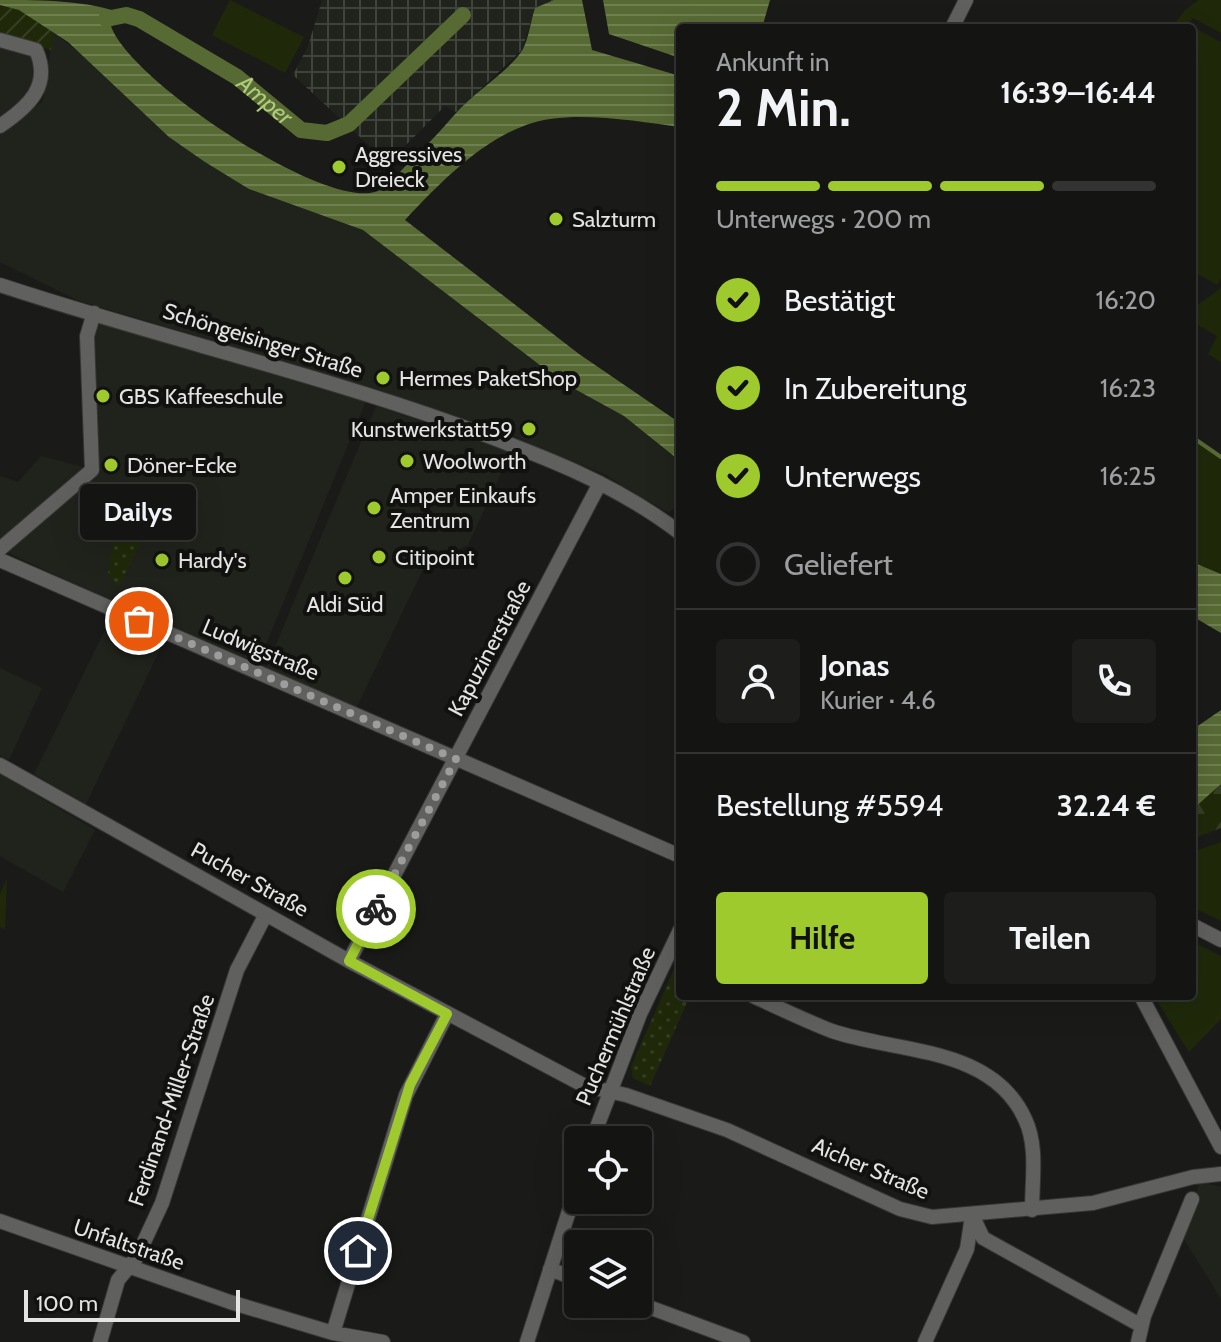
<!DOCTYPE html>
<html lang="de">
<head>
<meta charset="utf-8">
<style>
  :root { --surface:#141413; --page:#1d1d1c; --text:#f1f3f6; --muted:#9d9ea0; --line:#333; --accent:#9eca2e }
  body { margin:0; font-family:Cabin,sans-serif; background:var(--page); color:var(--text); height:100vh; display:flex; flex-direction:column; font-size:30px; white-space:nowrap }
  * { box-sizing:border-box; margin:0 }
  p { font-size:26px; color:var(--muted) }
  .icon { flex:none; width:44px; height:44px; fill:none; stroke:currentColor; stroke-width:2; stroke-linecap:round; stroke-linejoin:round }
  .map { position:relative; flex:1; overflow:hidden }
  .panel { position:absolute; left:676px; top:24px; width:520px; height:976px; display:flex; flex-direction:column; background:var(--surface); border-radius:8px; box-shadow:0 8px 32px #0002,0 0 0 2px var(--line) }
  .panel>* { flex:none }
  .controls { position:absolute; left:564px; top:1126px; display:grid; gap:16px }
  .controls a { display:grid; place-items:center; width:88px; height:88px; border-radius:8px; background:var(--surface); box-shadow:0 8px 32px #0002,0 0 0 2px var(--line); font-size:40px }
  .scale { position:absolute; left:24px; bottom:20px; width:216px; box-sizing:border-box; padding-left:8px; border:4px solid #e4e5e3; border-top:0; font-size:22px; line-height:28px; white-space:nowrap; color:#e4e5e3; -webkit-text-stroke:6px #111210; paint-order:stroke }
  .pin { position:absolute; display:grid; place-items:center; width:68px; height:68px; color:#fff; margin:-34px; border:4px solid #fff; border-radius:50%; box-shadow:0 2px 8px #0007 }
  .courier { position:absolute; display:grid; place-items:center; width:80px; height:80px; margin:-40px; border:6px solid #9eca2e; border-radius:50%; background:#fff; color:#222; box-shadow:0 2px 10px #0007 }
  .bubble { position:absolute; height:56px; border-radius:8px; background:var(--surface); box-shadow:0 8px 32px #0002,0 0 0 2px var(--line); font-size:26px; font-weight:800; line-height:56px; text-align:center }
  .summary em { font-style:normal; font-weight:800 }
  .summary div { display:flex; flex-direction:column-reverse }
  .summary { display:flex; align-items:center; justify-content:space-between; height:136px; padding:0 40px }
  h1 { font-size:52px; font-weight:800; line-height:60px }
  .bar { display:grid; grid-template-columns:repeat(4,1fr); gap:12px 8px; align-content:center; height:96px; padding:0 40px }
  .bar i { height:10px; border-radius:6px; background:var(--line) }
  .bar .active { background:var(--accent) }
  .bar p { grid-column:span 4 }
  .line { display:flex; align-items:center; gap:20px; padding:0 40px; border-top:2px solid var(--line) }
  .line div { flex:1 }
  .round { display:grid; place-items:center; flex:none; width:84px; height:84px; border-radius:8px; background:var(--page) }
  ol { padding:0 40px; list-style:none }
  li { display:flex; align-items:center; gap:24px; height:88px }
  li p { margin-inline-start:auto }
  li .icon { padding:8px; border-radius:50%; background:var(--accent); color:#111; stroke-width:4 }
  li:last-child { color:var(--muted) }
  li i { width:44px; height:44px; border:4px solid var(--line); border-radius:50% }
  .button { display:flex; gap:16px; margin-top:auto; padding:16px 40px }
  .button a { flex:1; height:92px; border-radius:8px; background:var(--accent); color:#111; font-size:32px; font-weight:800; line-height:92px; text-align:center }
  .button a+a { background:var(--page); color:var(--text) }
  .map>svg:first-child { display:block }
</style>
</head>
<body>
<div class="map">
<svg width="1221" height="1342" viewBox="0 0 1221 1342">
  <defs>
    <pattern id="industrial-grid" width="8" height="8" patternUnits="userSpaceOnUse" patternTransform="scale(2)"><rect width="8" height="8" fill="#20231b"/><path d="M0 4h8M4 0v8" fill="none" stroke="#40433c"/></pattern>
    <pattern id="forest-firs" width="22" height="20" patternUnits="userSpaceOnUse" patternTransform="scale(2)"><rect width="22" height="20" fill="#1f290a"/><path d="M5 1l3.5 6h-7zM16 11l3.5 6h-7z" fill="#353e22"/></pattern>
    <pattern id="park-dots" width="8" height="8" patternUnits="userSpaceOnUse" patternTransform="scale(2)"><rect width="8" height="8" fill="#1f290a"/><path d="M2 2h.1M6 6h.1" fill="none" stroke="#353e22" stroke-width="1.8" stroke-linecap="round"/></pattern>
    <pattern id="garden-furrows" width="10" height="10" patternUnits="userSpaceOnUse" patternTransform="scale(2)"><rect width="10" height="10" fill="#1f290a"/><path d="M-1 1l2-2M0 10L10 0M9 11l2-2" fill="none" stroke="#353e22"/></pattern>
    <pattern id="water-rules" width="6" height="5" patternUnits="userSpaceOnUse" patternTransform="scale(2)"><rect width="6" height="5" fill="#586a34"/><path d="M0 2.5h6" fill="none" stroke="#707f51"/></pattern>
  </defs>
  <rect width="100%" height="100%" fill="#1a1b19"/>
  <path fill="#20231b" d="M53,32l196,157 114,41 199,152 63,34 55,45v40l-11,12 -65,-39 -98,-41 -130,-44 -297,-88 -79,-39v-131l43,-30z
    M0,44l34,8 4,11 -9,38 -29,19z
    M86,316l280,85 -110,268 -256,-120v-73l18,6 23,-26 49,13z
    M376,406l135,46 -43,93 -42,18 -72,150 -90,-40z
    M112,616l53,23 -79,165 -52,-30z
    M0,668l42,20 -33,72 -9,-5z
    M0,774l95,56 -32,62 -63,-36z
    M1200,1182l21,5v112l-39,-63z"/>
  <path fill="url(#industrial-grid)" d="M322,0h232l-19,8 -13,42 -66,62 -11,-6 -57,57 -95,-88 15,-29z
    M575,1227l24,8 -3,9h-18v13l-11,-4z"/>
  <path fill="#1f290a" d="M230,0l74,37 -19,36 -73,-38z
    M1199,0h22v33l-28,-15 -9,10h-13l14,-18z
    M1189,25l32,17v236l-4,7 -25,-14v-243h-5z
    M1221,288v74l-13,-8 9,-18 -25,-14v-13z
    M1192,437l29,20v117l-29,-12z
    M1221,842v79l-29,-14v-55z
    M7,878l-2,51 -5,-2v-33z
    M1192,941l29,15v63l-32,33 -35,-56h38z"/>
  <path fill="url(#forest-firs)" d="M1221,784v44l-29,11v-29z"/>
  <path fill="url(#park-dots)" d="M123,482l34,5 5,14 -43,85 -11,-11z
    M674,969l6,3v24h10l-40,90 -17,-8 -2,-11z"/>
  <path fill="url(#garden-furrows)" d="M0,5l19,5 34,22 -2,18 -51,-13z"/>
  <path fill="url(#water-rules)" d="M0,0c42,0 89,0 126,15l-4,7 -11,4c17,53 210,182 264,166 12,-3 27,-23 36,-32 17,-15 31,-31 46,-48 17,-20 53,-41 66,-63 6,-12 8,-29 12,-41l19,-8h28l10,50 88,26v51c-45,-6 -111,-18 -154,-2 -47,17 -88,60 -121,95l174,134 101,69v38l-56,-45 -62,-34 -199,-152 -114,-41 -44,-27 -36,-25 -101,-95 -49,-32 -19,-5z
    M603,0h167l-8,28h-82v30l-71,-24z
    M1192,562l29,12v59l-29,-17z
    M1221,710v74l-29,26v-80z"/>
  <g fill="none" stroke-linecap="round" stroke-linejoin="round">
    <path stroke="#586a34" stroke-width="4" d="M1192,437l29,20"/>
    <path stroke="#586a34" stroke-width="16" id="s1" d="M106,19l20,-4 13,4 98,58 64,53 26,3 22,-9 114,-109"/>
    <defs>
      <path id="minor" d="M952,28l14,-28
        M0,40l36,10c16,36 -8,57 -36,76
        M0,285c151,50 307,86 458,140 77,28 156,57 222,108
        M0,549l92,-79 -5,-134 7,-23
        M0,560l680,296
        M0,765l349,196 236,125 41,9 101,35 173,79 32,8 161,-14 100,-26 28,-3
        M1192,925l29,15
        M349,961l251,-478
        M753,996c26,12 53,25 79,35 65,22 160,15 193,88 13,27 7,61 7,91
        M1141,996l80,151
        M592,1140l48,-126 40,-84
        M972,1215l11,23 157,87
        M0,1221l230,81 103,31 50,9
        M550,1269l28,11
        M638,1303l105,39
        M333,1333l73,-238 41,-81
        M100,1342l18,-62 19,-23 25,-54 75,-233 29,-56
        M527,1342l51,-159
        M925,1342l42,-93 5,-33
        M1138,1342l6,-26 48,-117"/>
    </defs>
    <use href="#minor" stroke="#363735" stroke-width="16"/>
    <use href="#minor" stroke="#60605f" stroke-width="14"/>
  </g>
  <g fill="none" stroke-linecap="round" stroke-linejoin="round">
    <path stroke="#9d9e9c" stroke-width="8" stroke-dasharray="0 14.4" d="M139,621l317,138 -80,150"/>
    <path stroke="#9eca2e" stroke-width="10" d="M358,1251l52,-166 37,-71 -98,-53 27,-52"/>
  </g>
  <g fill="#9eca2e" stroke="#111210" stroke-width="3">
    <circle cx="339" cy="167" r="8"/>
    <circle cx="556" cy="219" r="8"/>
    <circle cx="383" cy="378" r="8"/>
    <circle cx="103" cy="396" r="8"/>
    <circle cx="529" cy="429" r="8"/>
    <circle cx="407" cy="461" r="8"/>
    <circle cx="111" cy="465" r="8"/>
    <circle cx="374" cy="508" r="8"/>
    <circle cx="379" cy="557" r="8"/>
    <circle cx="162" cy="560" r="8"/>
    <circle cx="345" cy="578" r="8"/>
  </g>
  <g text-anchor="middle" stroke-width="8" stroke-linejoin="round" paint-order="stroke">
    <g font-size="22" fill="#e4e5e3" stroke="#111210" text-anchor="start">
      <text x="355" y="162">Aggressives<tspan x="355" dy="25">Dreieck</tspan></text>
      <text x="572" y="227">Salzturm</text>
      <text x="399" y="386">Hermes PaketShop</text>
      <text x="119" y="404">GBS Kaffeeschule</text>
      <text x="513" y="437" text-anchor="end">Kunstwerkstatt59</text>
      <text x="423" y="469">Woolworth</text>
      <text x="127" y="473">Döner-Ecke</text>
      <text x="390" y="503">Amper Einkaufs<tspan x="390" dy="25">Zentrum</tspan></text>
      <text x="395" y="565">Citipoint</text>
      <text x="178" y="568">Hardy's</text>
      <text x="345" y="612" text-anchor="middle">Aldi Süd</text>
    </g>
    <g font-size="22" fill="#e4e5e3" stroke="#111210">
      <text transform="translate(263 340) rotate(17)" y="8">Schöngeisinger Straße</text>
      <text transform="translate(489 648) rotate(-62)" y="8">Kapuzinerstraße</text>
      <text transform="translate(261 649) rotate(23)" y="8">Ludwigstraße</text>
      <text transform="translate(250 879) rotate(29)" y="8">Pucher Straße</text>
      <text transform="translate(615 1026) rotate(-67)" y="8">Puchermühlstraße</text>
      <text transform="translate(171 1100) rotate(-71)" y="8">Ferdinand-Miller-Straße</text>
      <text transform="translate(871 1168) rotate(23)" y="8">Aicher Straße</text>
      <text transform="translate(129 1244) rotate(19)" y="8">Unfaltstraße</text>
    </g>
    <g font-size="24" font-style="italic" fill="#aecb7a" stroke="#111210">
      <text dy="8" stroke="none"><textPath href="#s1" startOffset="184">Amper</textPath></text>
    </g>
  </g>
</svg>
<div class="controls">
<a><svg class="icon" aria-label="locate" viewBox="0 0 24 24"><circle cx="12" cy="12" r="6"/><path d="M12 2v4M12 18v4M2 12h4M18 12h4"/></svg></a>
<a><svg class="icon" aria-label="layers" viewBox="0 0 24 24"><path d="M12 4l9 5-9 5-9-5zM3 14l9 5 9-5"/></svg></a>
</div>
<div class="scale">100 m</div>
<div class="pin" style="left:139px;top:621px;background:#ea580c"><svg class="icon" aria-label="bag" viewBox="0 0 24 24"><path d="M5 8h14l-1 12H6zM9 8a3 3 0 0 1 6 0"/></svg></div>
<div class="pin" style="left:358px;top:1251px;background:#1f2937"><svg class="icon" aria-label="home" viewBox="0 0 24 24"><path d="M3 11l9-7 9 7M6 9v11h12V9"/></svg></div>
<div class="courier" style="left:376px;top:909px"><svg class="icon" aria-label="bike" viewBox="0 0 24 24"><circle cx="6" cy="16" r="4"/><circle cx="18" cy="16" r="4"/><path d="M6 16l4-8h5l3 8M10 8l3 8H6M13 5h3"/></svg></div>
<div class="bubble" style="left:80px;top:484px;width:116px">Dailys</div>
<section class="panel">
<div class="summary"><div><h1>2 Min.</h1><p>Ankunft in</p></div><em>16:39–16:44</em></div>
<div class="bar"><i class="active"></i><i class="active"></i><i class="active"></i><i></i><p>Unterwegs · 200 m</p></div>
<ol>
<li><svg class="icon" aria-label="check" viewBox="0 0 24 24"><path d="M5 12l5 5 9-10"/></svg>Bestätigt<p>16:20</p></li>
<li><svg class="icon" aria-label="check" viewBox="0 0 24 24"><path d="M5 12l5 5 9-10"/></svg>In Zubereitung<p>16:23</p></li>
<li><svg class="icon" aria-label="check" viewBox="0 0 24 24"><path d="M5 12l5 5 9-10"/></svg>Unterwegs<p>16:25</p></li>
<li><i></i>Geliefert</li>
</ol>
<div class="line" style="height:144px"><a class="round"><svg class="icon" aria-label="person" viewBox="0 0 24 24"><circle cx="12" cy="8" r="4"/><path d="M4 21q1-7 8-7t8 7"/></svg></a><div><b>Jonas</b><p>Kurier · 4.6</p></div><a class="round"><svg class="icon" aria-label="phone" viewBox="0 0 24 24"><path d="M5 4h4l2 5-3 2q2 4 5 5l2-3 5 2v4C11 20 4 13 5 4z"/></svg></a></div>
<div class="line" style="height:104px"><div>Bestellung #5594</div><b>32.24 €</b></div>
<div class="button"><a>Hilfe</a><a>Teilen</a></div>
</section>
</div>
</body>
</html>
